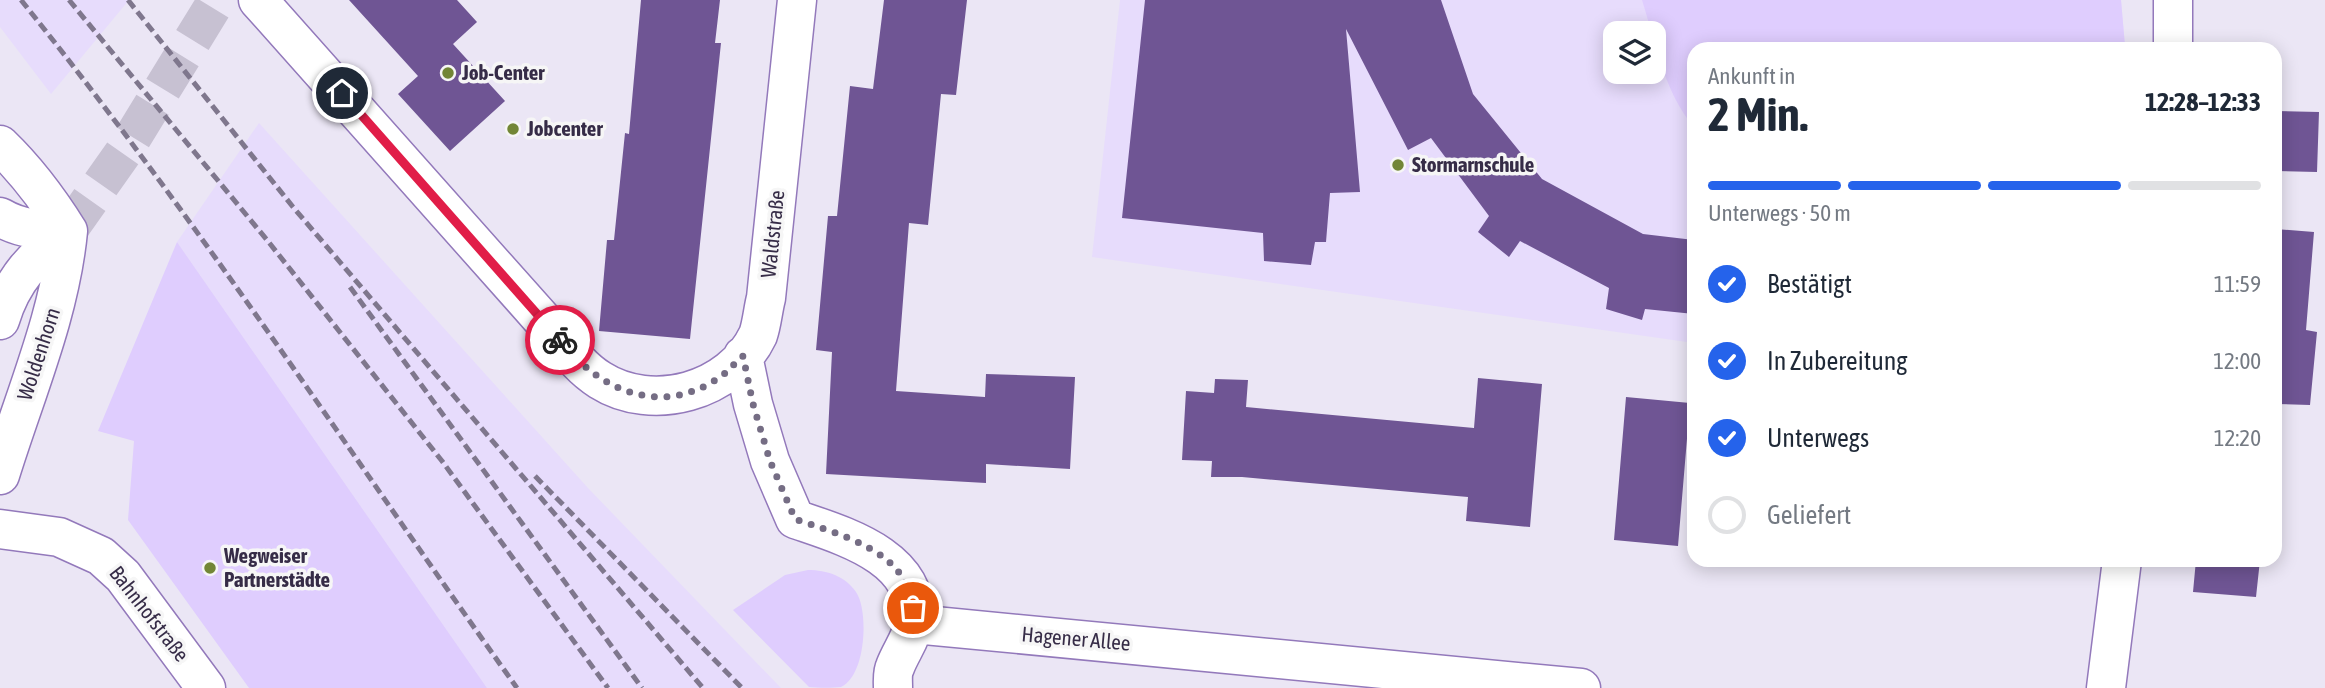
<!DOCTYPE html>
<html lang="de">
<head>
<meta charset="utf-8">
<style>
  :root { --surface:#fff; --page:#f2f2f3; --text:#1f2937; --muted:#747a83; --line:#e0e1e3; --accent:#2563eb }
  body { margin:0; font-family:"Asap Condensed",sans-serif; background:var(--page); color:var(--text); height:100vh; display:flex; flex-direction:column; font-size:26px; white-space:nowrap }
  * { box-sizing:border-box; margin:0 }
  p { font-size:23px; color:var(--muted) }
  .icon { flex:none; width:38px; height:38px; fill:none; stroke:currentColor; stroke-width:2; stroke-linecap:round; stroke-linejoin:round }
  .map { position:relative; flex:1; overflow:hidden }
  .side { position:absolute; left:1687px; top:42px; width:595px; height:525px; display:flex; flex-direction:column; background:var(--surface); border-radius:21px; box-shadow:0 4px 18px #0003 }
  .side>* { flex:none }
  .controls { position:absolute; left:1603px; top:21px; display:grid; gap:14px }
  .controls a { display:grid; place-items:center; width:63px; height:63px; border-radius:14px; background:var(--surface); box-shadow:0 4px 18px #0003; font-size:35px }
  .pin { position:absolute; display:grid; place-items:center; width:60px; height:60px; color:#fff; margin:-30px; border:4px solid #fff; border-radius:50%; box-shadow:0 2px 7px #0007 }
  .courier { position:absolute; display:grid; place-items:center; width:70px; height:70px; margin:-35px; border:5px solid #e11d48; border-radius:50%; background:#fff; color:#222; box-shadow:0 2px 9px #0007 }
  .head em { font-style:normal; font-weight:700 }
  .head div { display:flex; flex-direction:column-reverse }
  .head { display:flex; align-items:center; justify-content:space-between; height:119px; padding:0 21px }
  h1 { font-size:46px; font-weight:700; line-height:52px }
  .bar { display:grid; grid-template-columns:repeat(4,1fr); gap:10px 7px; align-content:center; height:84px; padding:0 21px }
  .bar i { height:9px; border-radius:5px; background:var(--line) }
  .bar .current { background:var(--accent) }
  .bar p { grid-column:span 4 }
  ol { padding:0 21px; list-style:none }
  li { display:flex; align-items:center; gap:21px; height:77px }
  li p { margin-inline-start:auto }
  li .icon { padding:7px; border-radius:50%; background:var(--accent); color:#fff; stroke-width:4 }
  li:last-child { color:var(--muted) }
  li i { width:38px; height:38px; border:4px solid var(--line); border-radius:50% }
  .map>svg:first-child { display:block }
</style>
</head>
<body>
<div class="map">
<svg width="2325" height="688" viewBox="0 0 2325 688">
  <rect width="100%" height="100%" fill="#ebe6f5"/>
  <path fill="#e7dcfc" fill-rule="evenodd" d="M0,0h129l-78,94 -51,-67z
    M1120,0h1001l4,46 -24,-2 -3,5h-404v294l-602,-86zM1615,33h39v39h-39z
    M259,123l329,365 193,200h-294l-310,-446z"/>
  <path fill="#dfcdfe" d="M1642,0h479l4,46 -24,-2 -3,5h-404v78c-30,-35 -39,-86 -52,-127z
    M177,242l310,446h-238l-121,-168 6,-79 -36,-10z
    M808,570c19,0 37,6 48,22 13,19 10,84 -15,95 -7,1 -24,1 -32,0l-76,-77 52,-35z"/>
  <path fill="#6f5594" d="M349,0h108l20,22 -24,22 52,57 -55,50 -52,-57 20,-18z
    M641,0h79l-5,43h6l-31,296 -91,-8 8,-91h7l11,-107 4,1z
    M884,0h83l-11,95 -15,-1 -13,131 -19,-2 -13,168 89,6 1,-23 89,3 -5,92 -84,-5v19l-160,-9 6,-122 -16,-2 12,-134h9l13,-130 23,3z
    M1145,0h296l32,94 69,85 101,55 51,6v74l-49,-5 -3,11 -36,-11 3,-21 -89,-47 -11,16 -31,-25 11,-16 -58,-78 -23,12 -62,-121 14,163 -30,1 -4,49h-11l-4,23 -47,-4 -1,-28 -141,-15z
    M2275,111l44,1 -2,60 -42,-1z
    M2275,229l39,3 -8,98 11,2 -7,73 -35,-1z
    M1478,378l64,6 -12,143 -64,-6 2,-24 -226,-20h-31l1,-16 -30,-1 4,-69 28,2 1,-14 33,1 -2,27 228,21z
    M1626,397l64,6 -12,143 -64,-6z
    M2196,560h64l-4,37 -63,-5z"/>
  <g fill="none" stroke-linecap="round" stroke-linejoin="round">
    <path stroke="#c7c1d2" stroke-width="38" stroke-dasharray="38 19" stroke-linecap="butt" d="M68,231l55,-78 94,-153"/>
    <defs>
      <path id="minor" d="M258,0l290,326c16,19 31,41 52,54 52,33 131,12 158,-45 4,-11 5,-26 8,-37l31,-298
        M2173,49v-49
        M743,356l10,48 17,57 25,58c49,17 126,38 119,104 -2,14 -14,30 -19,44 -3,6 -2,14 -2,21
        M0,529l59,8 42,19 22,20 83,112
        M914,624l667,64
        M2106,688l16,-128"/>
      <path id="major" d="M0,145c27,26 48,54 68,86 -8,84 -43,163 -68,244
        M0,217c22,13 43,13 68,14
        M0,320c12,-41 35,-64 68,-89"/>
    </defs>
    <use href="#minor" stroke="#9379bb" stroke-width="41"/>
    <use href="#major" stroke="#9379bb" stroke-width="41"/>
    <use href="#minor" stroke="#fff" stroke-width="38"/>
    <use href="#major" stroke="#fff" stroke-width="38"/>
    <path stroke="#7f778d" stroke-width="5" stroke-dasharray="10 5" stroke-linecap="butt" d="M21,0c177,220 332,458 496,688
      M69,0l198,240 175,221 166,227
      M128,0l165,207 410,481
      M350,287l292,401
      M535,476l207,212"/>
  </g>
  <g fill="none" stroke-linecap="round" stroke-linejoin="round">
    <path stroke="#756d84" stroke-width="7" stroke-dasharray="0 12.6" d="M560,340c41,53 104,78 163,35 7,-6 13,-13 20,-19l10,48 17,57 25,58c46,16 113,32 118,89"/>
    <path stroke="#e11d48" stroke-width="9" d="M342,93l218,247"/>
  </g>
  <g fill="#728636" stroke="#f6f6f6" stroke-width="2.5">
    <circle cx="448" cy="73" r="7"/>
    <circle cx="513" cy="129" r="7"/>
    <circle cx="1398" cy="165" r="7"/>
    <circle cx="210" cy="568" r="7"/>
  </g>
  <g text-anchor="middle" stroke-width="7" stroke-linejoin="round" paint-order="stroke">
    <g font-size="21" font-weight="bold" fill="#362c47" stroke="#f6f6f6" text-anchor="start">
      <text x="462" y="80">Job-Center</text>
      <text x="527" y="136">Jobcenter</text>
      <text x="1412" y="172">Stormarnschule</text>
      <text x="224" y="563">Wegweiser<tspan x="224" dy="24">Partnerstädte</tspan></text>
    </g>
    <g font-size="21" fill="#362c47" stroke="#f6f6f6">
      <text transform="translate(773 234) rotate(-84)" y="7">Waldstraße</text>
      <text transform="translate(39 354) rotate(-72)" y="7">Woldenhorn</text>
      <text transform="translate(149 614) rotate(52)" y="7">Bahnhofstraße</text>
      <text transform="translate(1076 639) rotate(5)" y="7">Hagener Allee</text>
    </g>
  </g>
</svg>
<div class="controls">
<a><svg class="icon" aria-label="layers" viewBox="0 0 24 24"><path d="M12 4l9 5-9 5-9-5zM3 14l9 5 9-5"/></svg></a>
</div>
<div class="pin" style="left:913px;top:608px;background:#ea580c"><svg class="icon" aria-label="bag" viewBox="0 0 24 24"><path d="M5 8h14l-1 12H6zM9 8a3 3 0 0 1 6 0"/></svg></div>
<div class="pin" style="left:342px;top:93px;background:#1f2937"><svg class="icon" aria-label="home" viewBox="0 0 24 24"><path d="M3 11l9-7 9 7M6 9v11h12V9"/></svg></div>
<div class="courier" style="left:560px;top:340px"><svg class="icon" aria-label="bike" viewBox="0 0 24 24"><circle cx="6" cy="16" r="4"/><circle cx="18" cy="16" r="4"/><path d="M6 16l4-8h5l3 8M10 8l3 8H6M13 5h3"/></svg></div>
<section class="side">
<div class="head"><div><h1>2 Min.</h1><p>Ankunft in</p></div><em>12:28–12:33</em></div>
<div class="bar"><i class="current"></i><i class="current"></i><i class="current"></i><i></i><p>Unterwegs · 50 m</p></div>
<ol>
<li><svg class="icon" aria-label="check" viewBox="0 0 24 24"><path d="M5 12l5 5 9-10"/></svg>Bestätigt<p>11:59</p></li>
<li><svg class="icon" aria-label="check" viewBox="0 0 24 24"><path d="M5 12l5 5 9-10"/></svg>In Zubereitung<p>12:00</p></li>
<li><svg class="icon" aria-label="check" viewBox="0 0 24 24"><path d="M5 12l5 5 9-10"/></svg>Unterwegs<p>12:20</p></li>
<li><i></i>Geliefert</li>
</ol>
</section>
</div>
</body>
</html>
